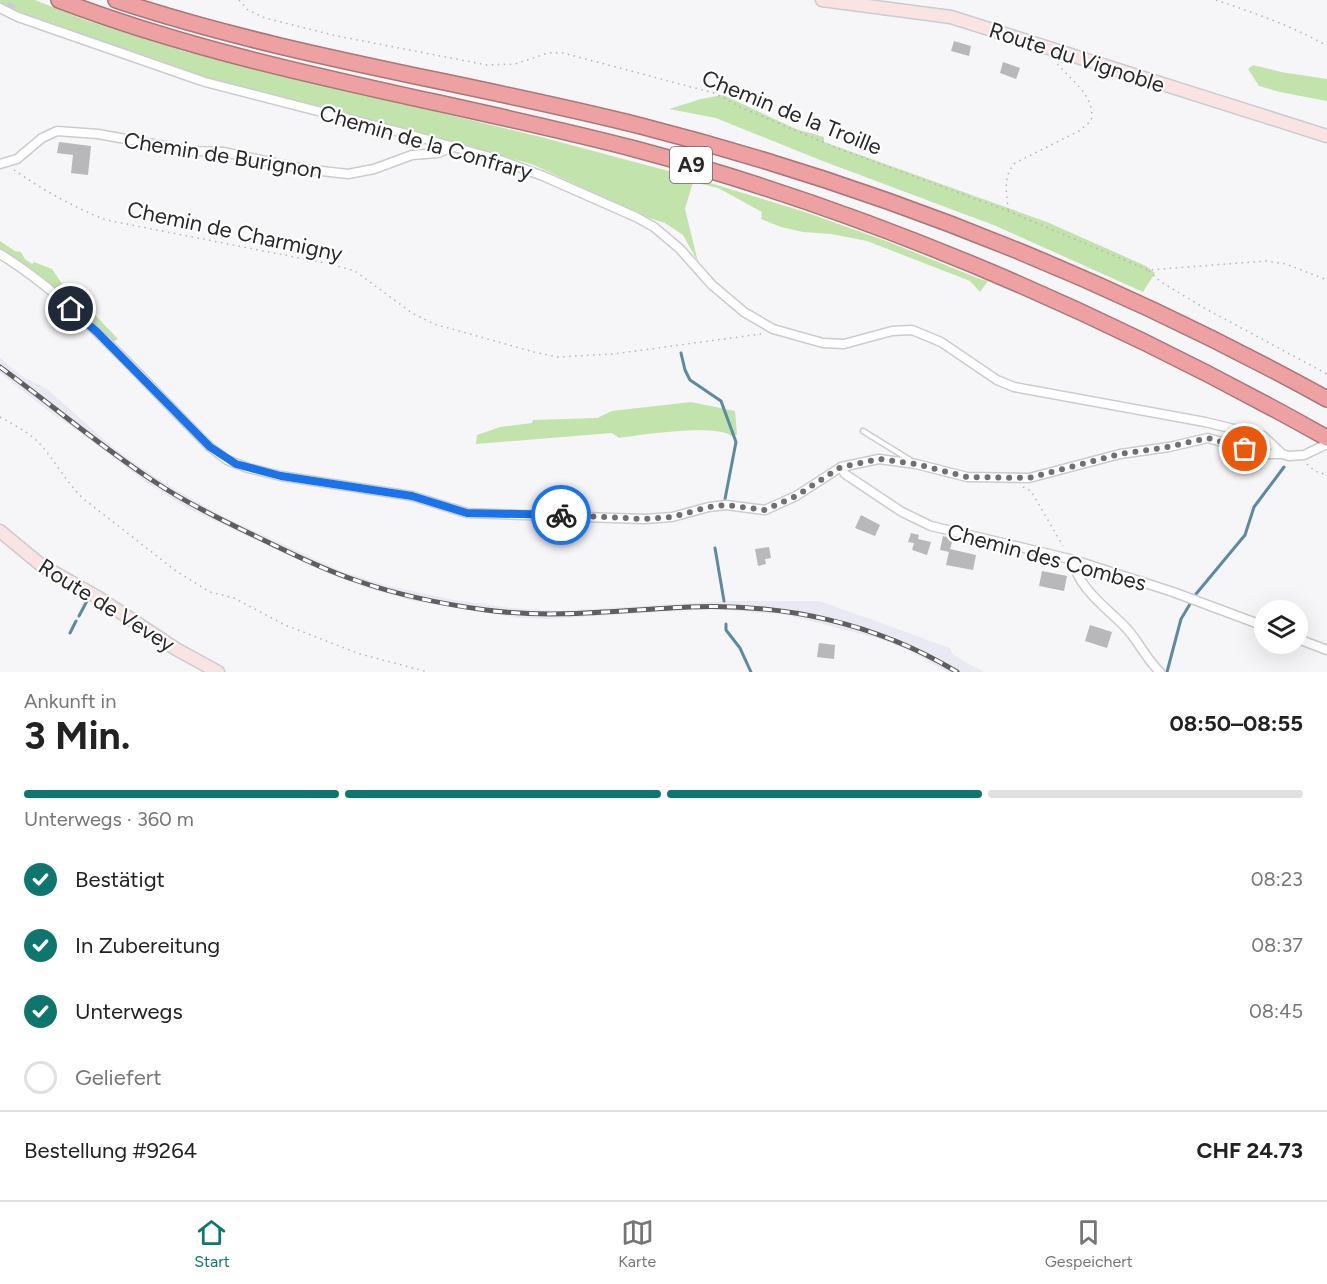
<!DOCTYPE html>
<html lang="de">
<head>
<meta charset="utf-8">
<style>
  :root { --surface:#fff; --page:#f2f2f2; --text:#222; --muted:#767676; --line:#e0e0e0; --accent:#0f766e }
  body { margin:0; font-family:Figtree,sans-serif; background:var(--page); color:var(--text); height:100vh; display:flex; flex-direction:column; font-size:22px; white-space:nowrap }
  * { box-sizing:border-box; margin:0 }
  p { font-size:20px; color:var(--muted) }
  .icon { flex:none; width:33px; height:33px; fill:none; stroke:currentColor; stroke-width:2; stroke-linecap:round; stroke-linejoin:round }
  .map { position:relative; height:672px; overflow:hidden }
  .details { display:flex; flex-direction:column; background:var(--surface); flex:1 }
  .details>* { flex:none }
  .fabs { position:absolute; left:1254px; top:600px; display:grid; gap:12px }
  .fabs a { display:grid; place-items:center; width:54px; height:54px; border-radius:50%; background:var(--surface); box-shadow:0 6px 24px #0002; font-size:30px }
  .pin { position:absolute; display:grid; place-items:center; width:51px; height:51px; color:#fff; margin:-26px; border:3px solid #fff; border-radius:50%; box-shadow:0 2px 6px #0007 }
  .courier { position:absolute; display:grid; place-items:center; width:60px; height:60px; margin:-30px; border:4px solid #1a73e8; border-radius:50%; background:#fff; color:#222; box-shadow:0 2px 8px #0007 }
  .summary em { font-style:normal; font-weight:700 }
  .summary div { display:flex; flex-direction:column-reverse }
  .summary { display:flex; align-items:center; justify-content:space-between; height:102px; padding:0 24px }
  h1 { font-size:39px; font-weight:700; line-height:45px }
  .bar { display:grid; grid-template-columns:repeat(4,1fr); gap:9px 6px; align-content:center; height:72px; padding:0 24px }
  .bar i { height:8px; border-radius:4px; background:var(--line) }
  .bar .on { background:var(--accent) }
  .bar p { grid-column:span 4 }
  .line { display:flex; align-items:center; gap:15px; padding:0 24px; border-top:2px solid var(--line) }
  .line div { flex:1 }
  ol { padding:0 24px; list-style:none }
  li { display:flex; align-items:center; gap:18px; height:66px }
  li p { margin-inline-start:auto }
  li .icon { padding:6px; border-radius:50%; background:var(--accent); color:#fff; stroke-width:4 }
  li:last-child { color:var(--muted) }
  li i { width:33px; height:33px; border:3px solid var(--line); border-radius:50% }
  .tab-bar { display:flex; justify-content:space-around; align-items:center; height:84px; border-top:2px solid var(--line); background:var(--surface); font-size:16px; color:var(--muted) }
  .tab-bar a { display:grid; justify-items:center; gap:3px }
  .tab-bar .on { color:var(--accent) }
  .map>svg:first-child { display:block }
</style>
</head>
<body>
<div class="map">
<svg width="1327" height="672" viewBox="0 0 1327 672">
  <rect width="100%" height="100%" fill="#f6f6f9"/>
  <path fill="#e8e9f3" d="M0,358l22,18 25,13 68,60 48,33 61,35 119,55 46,14 60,13 53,8 54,4 170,-10h94l130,47 3,7 31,17h-37l-39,-22 -28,-11 -92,-24 -75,-6 -166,10 -27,-1 -107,-17 -46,-13 -45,-17 -135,-63 -40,-25 -69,-52 -31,-21 -47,-37z"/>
  <path fill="#c3e3ad" d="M0,0h35l50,20 98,31 358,86 150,40 117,36 81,29 91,37 8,2 -8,11 -10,-11 -103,-40 -36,-7 -28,-2 -22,-5 -20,-8 1,-7 -44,-24 -25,-6 -8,27 13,53 -15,-27 -18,-12 -22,-7 -109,-51 -101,-29 -197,-49 -66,-20 -134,-46 -36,-17z
    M1253,65l28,7 46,7v22l-47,-9 -21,-6 -11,-17z
    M723,95l73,34 28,8v5l223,80 99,44 9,7 -12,19 -147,-66 -176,-66 -104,-42 -47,-9 32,-10z
    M0,241l15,10 6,1 4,7 7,5 2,-2 18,7 13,19 10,6 43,45 -7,4 -111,-90z
    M691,402l44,9 2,23 -4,3c-15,-14 -92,-2 -114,1l-7,-5 -136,11 1,-9 23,-8 32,-4 1,-3 64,-2 15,-7z"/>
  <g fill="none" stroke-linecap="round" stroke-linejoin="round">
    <path stroke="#5a8b9f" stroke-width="3" d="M681,353l4,17 5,10 31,21 15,41 -11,57
      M715,548l9,53
      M79,616l9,-17
      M726,624v6l14,18 11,24
      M70,633l6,-12
      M1167,672l14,-53 15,-25 49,-59 9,-28 30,-40"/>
  </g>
  <path fill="#b8b8bb" d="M954,41l17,5 -2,10 -18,-5z
    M1003,62l17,6 -4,11 -16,-6z
    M59,142l32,4 -3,29 -17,-2 2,-18 -16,-2z
    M861,515l19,10 -5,11 -20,-8z
    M911,533l8,2 -1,4 13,3 -4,13 -15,-5 2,-7 -6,-1z
    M943,536l10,3 -3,10 26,6 -3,15 -27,-5 3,-13 -9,-2z
    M769,547l2,11 -6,1 1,5 -8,2 -3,-17z
    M1042,571l25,5 -3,15 -25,-5z
    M1090,625l22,7 -5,16 -22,-7z
    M819,643l16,2 -1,14 -17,-2z"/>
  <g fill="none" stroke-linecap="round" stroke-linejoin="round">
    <path stroke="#cdcdcf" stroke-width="8" stroke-dasharray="8 4" stroke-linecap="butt" d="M9,11l4,-11"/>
    <defs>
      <path id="lane" d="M863,431l47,29"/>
      <path id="street" d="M0,8l18,9 187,65 206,53 86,24 46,17 93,41 18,10 26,22 32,36 32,27 29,17 50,14 21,1 48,-13 20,-1 29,12 56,38 17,7 191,35 58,14 19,18
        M0,164l17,-5 25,-21 15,-7 41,3 94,17 31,1 81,17 44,5 26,-5 38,-14 26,-2 15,-6
        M0,254c76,46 146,130 210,193l17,13 21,8 33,8 131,20 55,17 177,6 28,-2 37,-10 17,-2 39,5 31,-14 45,-29 38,-8 37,5 51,13 62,1 91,-24 49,-7 39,-9 55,16h19l7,2 15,-1 23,-11
        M841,467l4,7 57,38 29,14 143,34 99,32 91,34
        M1074,560c1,27 37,51 54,70 12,14 19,30 32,42
        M1298,639l29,11"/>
      <path id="secondary" d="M822,0l129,17 376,119
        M0,531l41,34 58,33 77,51 42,23"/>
      <path id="highway" d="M59,0c186,71 385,99 576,149 243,65 473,166 692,289
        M116,0c171,57 351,82 525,126 239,61 470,154 686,273"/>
    </defs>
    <use href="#lane" stroke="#cccccf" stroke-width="7"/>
    <use href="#street" stroke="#cccccf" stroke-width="11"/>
    <use href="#secondary" stroke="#cccccf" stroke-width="15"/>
    <use href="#highway" stroke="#a97778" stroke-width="18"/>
    <path stroke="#b4b4b6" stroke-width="1.5" stroke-dasharray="1.5 4.5" stroke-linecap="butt" d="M239,0l9,10 17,8 72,18 150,29 28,-1 33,-11h15l151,40 26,14 97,41 171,63 140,59 118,-9 20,3 41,16
      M1216,0c38,13 77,26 111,46
      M14,170c29,20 59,37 92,50l224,44 25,7 57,42 22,11 100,28 24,5 55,-3 148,-20
      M1008,210c-1,-17 -6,-33 7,-47l64,-32 12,-10c6,-25 -23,-43 -36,-60
      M1149,271l12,11 45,27 121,65
      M0,417c14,8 29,15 40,27 16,18 27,40 45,56l91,71 34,21 24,6 51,27 75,29 68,18
      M1307,464l8,7 12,4
      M1023,487l8,4 32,55"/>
    <use href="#lane" stroke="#fff" stroke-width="4"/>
    <use href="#street" stroke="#fff" stroke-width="8"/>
    <use href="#secondary" stroke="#fae3e3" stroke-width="12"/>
    <use href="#highway" stroke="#eea1a2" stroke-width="15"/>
    <defs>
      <path id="rail" d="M0,367c52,38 101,80 155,115 30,20 63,36 96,52 34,16 68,34 104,46 42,15 87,24 131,30 68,9 135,0 203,-3 94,-4 187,16 268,65"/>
    </defs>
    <use href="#rail" stroke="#5f5f60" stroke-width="5"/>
    <use href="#rail" stroke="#fff" stroke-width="3" stroke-dasharray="9" stroke-linecap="butt"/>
  </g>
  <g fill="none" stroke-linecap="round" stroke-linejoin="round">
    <path stroke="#707072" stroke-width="6" stroke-dasharray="0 10.8" d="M561,515l83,4 28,-2 37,-10 17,-2 39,5 31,-14 45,-29 38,-8 37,5 51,13 62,1 91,-24 48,-7 40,-9 37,11"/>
    <path stroke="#1a73e8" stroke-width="8" d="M71,309l26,23 113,115 26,17 45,12 131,20 55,17 94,2"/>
  </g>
  <g text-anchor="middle" stroke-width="4.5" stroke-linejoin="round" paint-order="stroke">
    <rect fill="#fff" stroke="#686869" stroke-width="1.5" x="670" y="147" width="42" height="36" rx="4.5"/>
    <g font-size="21" font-weight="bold" fill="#282829">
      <text x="691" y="172">A9</text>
    </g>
    <g font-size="22" fill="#282829" stroke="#fff">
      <text transform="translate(1077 57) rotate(18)" y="8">Route du Vignoble</text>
      <text transform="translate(792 112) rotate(22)" y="8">Chemin de la Troille</text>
      <text transform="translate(426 142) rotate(16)" y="8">Chemin de la Confrary</text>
      <text transform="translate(223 155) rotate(9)" y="8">Chemin de Burignon</text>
      <text transform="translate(235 231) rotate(12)" y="8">Chemin de Charmigny</text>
      <text transform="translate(1047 557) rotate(15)" y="8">Chemin des Combes</text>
      <text transform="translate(107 605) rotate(32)" y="8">Route de Vevey</text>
    </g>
  </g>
</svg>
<div class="fabs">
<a><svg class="icon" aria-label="layers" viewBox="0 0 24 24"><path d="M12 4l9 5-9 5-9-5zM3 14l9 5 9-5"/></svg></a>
</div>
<div class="pin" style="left:1245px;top:449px;background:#ea580c"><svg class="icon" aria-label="bag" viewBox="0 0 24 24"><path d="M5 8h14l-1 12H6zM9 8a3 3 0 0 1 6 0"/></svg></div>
<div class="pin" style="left:71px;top:309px;background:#1f2937"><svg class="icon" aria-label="home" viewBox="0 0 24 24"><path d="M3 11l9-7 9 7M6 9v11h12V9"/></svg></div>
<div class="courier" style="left:561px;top:515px"><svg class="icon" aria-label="bike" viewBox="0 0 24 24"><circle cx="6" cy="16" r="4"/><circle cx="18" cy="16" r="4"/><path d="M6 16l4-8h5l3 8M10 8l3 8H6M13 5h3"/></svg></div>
</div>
<section class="details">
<div class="summary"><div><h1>3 Min.</h1><p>Ankunft in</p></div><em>08:50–08:55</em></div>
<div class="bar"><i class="on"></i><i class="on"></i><i class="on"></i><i></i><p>Unterwegs · 360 m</p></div>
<ol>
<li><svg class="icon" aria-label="check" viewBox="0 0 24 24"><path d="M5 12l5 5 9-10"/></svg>Bestätigt<p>08:23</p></li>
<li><svg class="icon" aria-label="check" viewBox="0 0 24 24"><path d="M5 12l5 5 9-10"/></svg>In Zubereitung<p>08:37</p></li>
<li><svg class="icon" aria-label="check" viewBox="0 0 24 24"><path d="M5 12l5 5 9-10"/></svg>Unterwegs<p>08:45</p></li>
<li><i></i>Geliefert</li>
</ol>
<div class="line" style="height:78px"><div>Bestellung #9264</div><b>CHF 24.73</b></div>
</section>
<nav class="tab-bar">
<a class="on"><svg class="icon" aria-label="home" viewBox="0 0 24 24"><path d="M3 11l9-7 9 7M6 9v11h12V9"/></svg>Start</a>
<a><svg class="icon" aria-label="map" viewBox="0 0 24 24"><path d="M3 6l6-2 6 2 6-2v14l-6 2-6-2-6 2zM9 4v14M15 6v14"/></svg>Karte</a>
<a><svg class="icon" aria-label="saved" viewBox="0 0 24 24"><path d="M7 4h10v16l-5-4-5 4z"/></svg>Gespeichert</a>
</nav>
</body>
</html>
